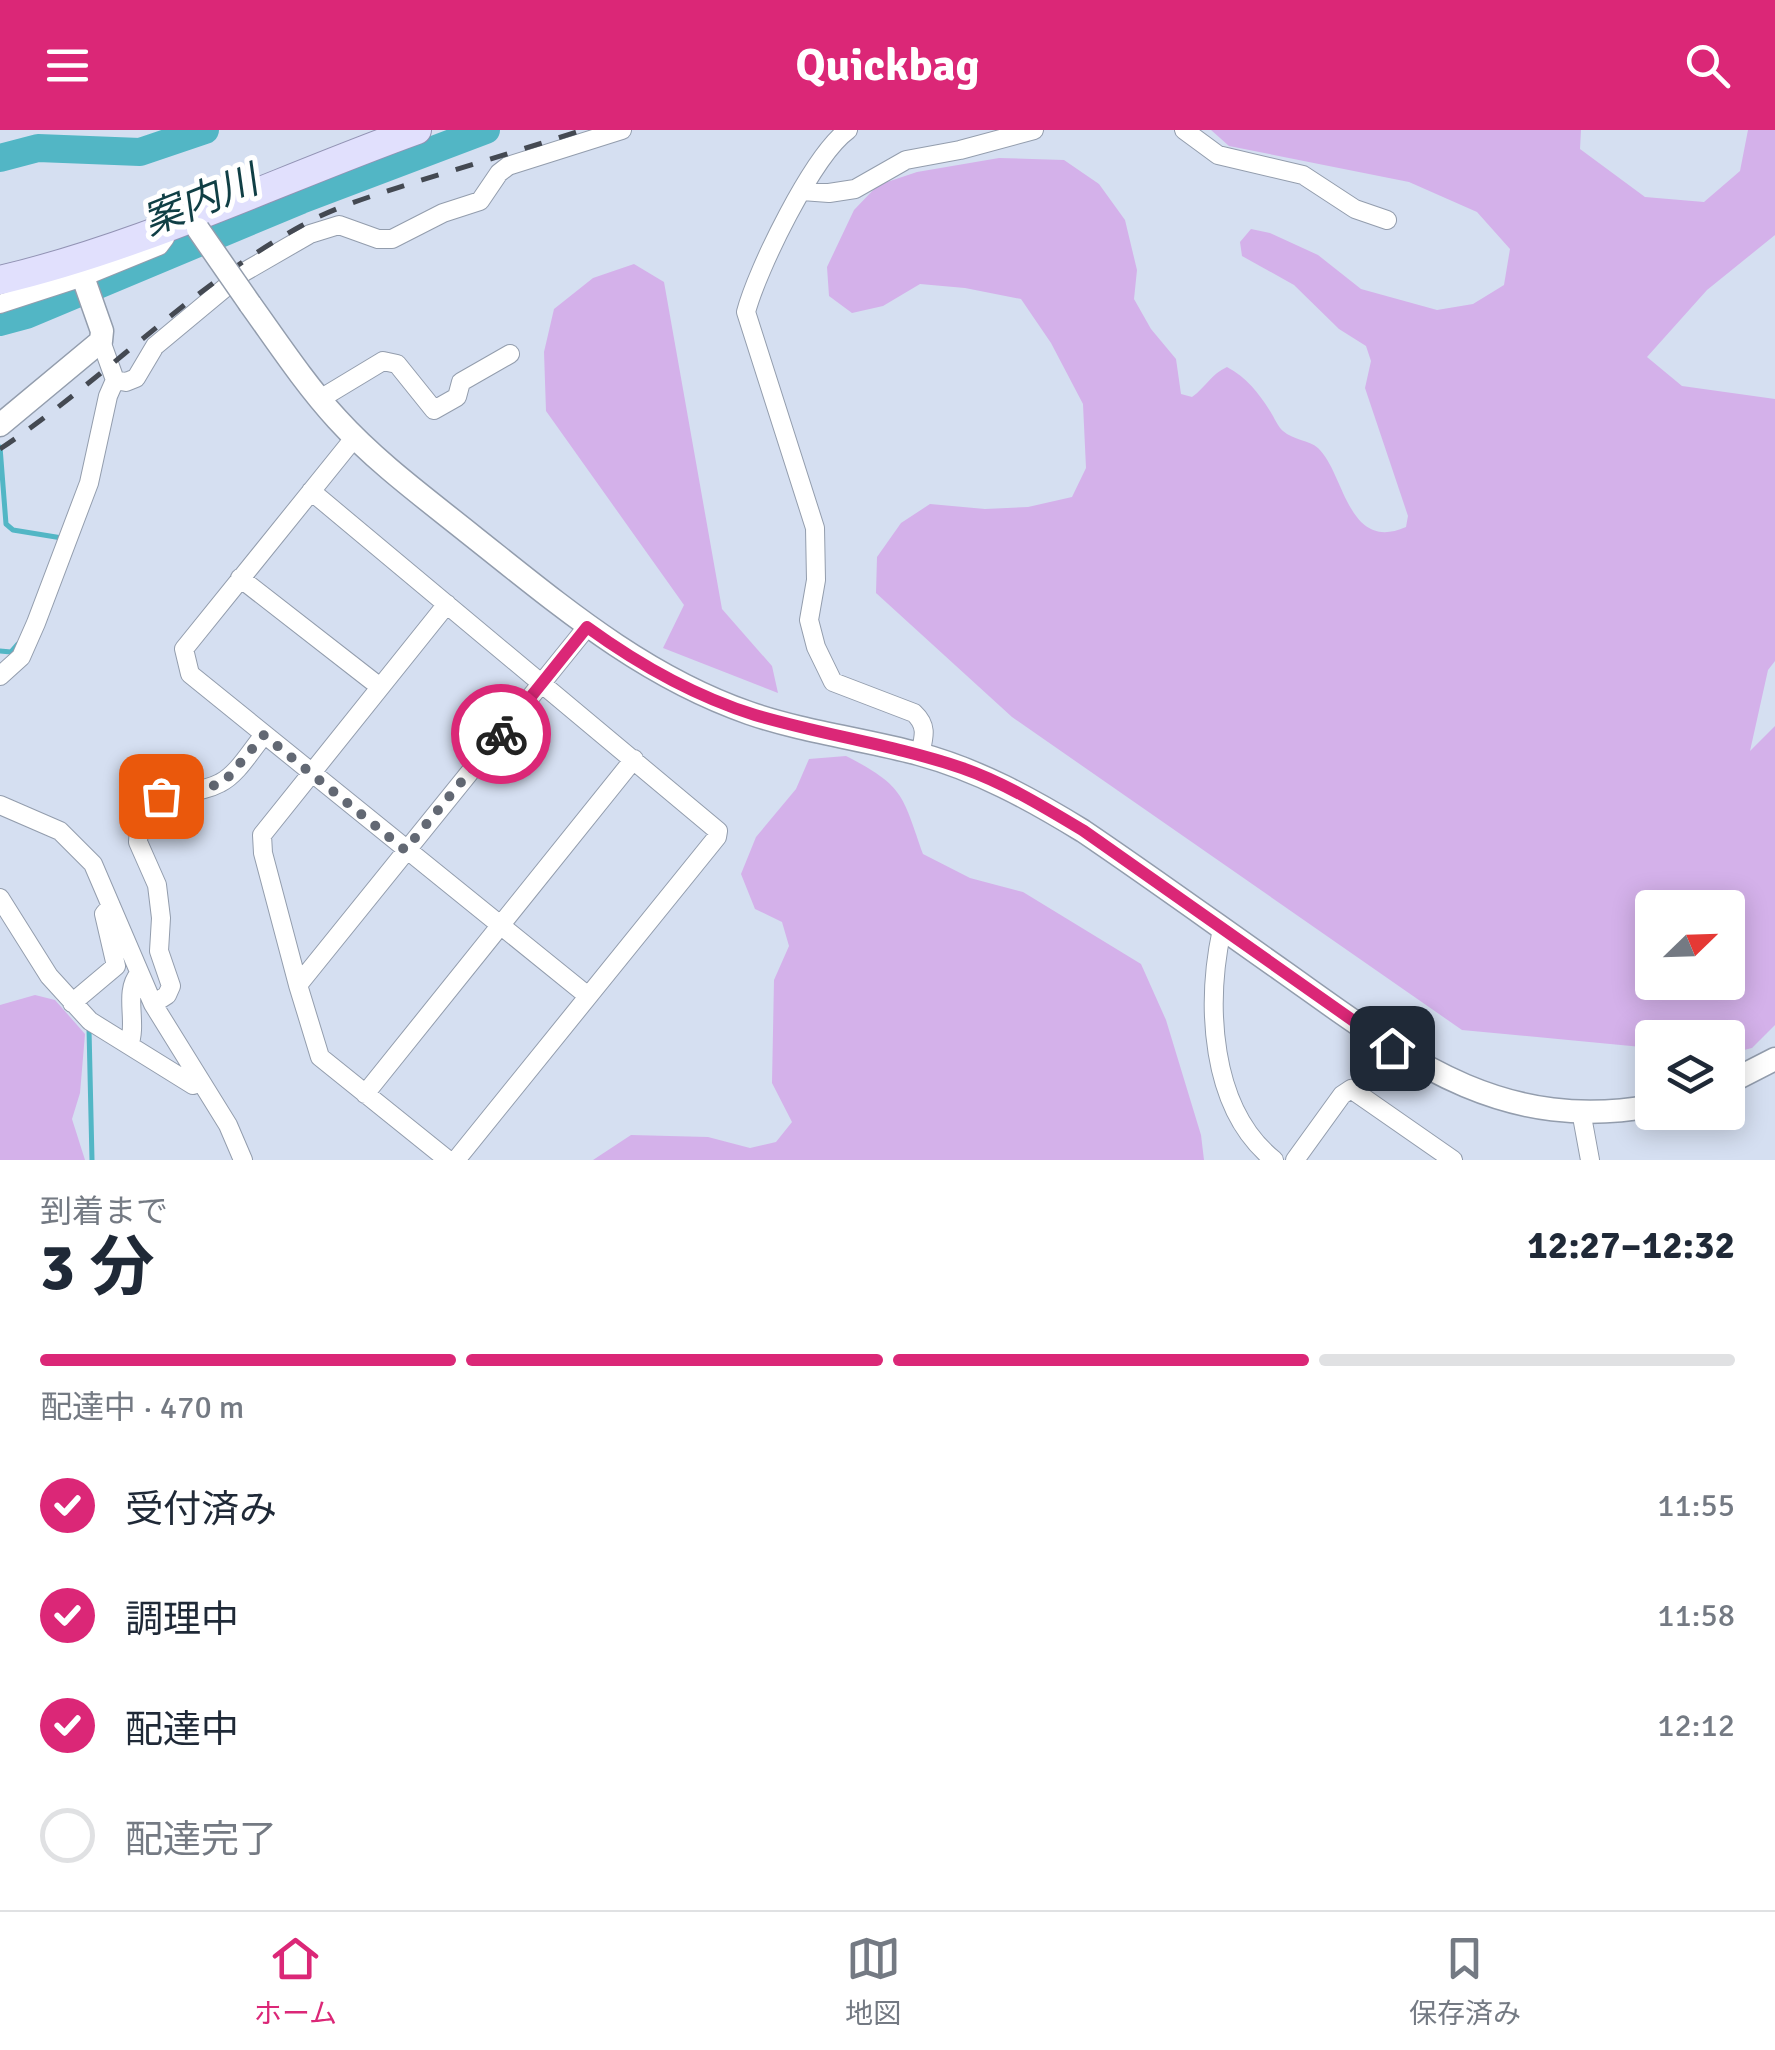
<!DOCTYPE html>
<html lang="ja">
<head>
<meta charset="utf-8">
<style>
  :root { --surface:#fff; --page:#f2f2f3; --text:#1f2937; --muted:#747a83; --line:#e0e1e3; --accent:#db2777 }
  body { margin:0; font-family:Signika,"Noto Sans JP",sans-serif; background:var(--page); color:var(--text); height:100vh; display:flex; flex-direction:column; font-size:38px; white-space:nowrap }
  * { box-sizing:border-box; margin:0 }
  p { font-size:32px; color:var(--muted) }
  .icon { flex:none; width:55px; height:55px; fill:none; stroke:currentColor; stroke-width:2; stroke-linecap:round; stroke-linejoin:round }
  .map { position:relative; height:1030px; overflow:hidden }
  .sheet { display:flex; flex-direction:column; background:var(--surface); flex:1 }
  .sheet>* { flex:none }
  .needle { width:65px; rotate:67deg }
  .buttons { position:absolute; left:1635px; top:760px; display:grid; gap:20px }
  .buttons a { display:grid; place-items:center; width:110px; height:110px; border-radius:10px; background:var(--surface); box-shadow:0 5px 25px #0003; font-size:50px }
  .pin { position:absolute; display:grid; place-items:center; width:85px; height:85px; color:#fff; margin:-42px; border-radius:20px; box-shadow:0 5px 15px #0006 }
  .courier { position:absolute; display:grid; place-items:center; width:100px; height:100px; margin:-50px; border:8px solid #db2777; border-radius:50%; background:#fff; color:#222; box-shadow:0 2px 12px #0007 }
  .overview em { font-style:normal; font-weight:700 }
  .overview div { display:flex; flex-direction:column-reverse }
  .overview { display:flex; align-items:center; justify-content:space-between; height:170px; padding:0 40px }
  h1 { font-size:65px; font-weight:700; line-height:75px }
  .bar { display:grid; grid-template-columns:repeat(4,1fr); gap:15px 10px; align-content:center; height:120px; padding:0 40px }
  .bar i { height:12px; border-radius:8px; background:var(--line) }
  .bar .current { background:var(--accent) }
  .bar p { grid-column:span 4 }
  ol { padding:0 40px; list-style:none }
  li { display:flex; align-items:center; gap:30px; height:110px }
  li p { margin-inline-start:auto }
  li .icon { padding:10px; border-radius:50%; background:var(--accent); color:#fff; stroke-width:4 }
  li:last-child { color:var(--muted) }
  li i { width:55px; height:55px; border:5px solid var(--line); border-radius:50% }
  header { display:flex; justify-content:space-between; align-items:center; height:130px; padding:0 40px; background:var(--accent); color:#fff; font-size:45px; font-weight:700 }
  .tabs { display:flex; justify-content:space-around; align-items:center; height:140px; border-top:2px solid var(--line); background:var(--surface); font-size:28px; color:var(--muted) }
  .tabs a { display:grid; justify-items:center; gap:5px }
  .tabs .current { color:var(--accent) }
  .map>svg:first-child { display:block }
</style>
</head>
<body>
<header><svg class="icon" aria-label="menu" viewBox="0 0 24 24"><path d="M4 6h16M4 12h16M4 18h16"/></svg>Quickbag<svg class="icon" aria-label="search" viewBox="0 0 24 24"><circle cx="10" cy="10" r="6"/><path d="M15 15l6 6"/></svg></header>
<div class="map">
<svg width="1775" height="1030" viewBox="0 0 1775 1030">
  <rect width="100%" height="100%" fill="#d5dff1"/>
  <path fill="#d4b1ea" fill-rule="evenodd" d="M1211,0h370l-1,19 65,48 59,5 36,-31 8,-41h27v105l-68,55 -60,67 35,29 93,13v262l-7,9 -18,81 25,-25v299l-23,23 -24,6v-16h-76v10l-190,-18 -450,-313 -136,-124 1,-36 24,-34 29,-19 55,5 43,-2 44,-10 14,-29 -3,-64 -32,-61 -30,-44 -56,-11 -45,-4 -37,22 -31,7 -23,-17 -2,-29 27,-57 24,-25 39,-13 82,-14 65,2 35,24 26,36 12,50 -3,29 17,30 25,30 5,35 11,3c14,-10 19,-23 35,-30 20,11 31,25 43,44 4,6 8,16 13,20 10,9 26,9 35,17 27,25 29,105 88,79l2,-11 -43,-128 6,-27 -5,-15 -27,-17 -45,-44 -52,-29 -2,-14 11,-13 19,4 48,22 43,34 76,21 36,-6 31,-19 6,-36 -33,-37 -68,-30 -180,-36zM1652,778h76v74h-76z
    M634,134l30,18 58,327 50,57 6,27 -115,-45 21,-43 -138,-194 -2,-59 10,-43 39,-31z
    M846,626c58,30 56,38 77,98l47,24 53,14 118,72 25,56 35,115 3,25h-611l38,-25 77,2 42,11 26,-6 16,-20 -20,-39 2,-103 15,-34 -7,-24 -27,-13 -14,-35 15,-37 40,-48 13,-30z
    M35,865l20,5 30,34 -5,59 -8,26 13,41h-85v-155z"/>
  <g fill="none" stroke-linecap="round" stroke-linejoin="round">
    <path stroke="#52b6c5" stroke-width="5" d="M0,317l6,77 7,6 49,8 -2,4
      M0,521l11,1 7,-8
      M89,899l3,131"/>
    <path stroke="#52b6c5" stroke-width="28" d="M0,28l38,-10 102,4 65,-22
      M0,192l26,-7 275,-115 185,-70"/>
    <defs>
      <path id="minor" d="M848,0c-35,25 -91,140 -102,182l69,216 1,52 -7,40 7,27 17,35 81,31c14,13 10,24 6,41
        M1184,0l34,25 85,20 52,34 32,11
        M802,61l27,2 26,-4 51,-29 54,-10 74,-20
        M0,174l83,-27 76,-31 6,-8 -4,-8
        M115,250l11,2 10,-4 19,-32 89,-74 66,-38 29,-9 39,14h14l51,-26 37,-12 19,-28 9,-7 114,-36
        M320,269l63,-38 14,3 37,46 23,-13 4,-15 49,-28
        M355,307l-171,212 6,25 398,322
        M311,361l407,340 -1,6 -261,323
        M240,448l140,109
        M0,546l21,-19 15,-34 53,-140 19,-87 7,-16 -14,-39
        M0,675l60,26 33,33 60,140 75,121 15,35
        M0,768l49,78 41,45 103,64 7,-3
        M1222,799c-16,74 -13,179 52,231
        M298,855l-35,-132 -1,-18 185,-231
        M72,873l44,-37 -12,-52 7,-8
        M153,874l14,-9 4,-9 -12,-35 2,-33 -4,-33 -19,-43 2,-27c20,-29 52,-17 80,-32 18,-9 31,-33 44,-48
        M129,915c9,-22 -6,-53 10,-71
        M365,964l269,-335
        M1581,981l9,49
        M448,1030l-128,-103 -22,-72 289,-358
        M1295,1030l47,-65 9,-6 102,71"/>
      <path id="tertiary" d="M250,174c28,39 55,80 87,115 41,45 91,81 138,119 87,69 168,138 274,175 55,19 114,26 170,41 59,16 112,45 164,77 68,46 134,94 201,141 117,83 214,162 368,134
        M0,295l101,-84 1,-10 -19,-54
        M1728,953l47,-24"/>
      <path id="primary" d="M0,150c144,-34 278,-100 417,-150"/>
    </defs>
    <use href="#minor" stroke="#939dad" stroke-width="20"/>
    <use href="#tertiary" stroke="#939dad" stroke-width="25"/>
    <use href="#primary" stroke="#9293b4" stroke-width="30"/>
    <use href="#minor" stroke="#fff" stroke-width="18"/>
    <use href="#tertiary" stroke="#fff" stroke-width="22"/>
    <use href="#primary" stroke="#e1e0fd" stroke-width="28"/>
    <path stroke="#444952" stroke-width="5" stroke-dasharray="18 18" stroke-linecap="butt" d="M0,319c104,-69 191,-163 301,-223 35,-20 75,-31 114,-44 56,-17 112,-34 168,-52"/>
    <defs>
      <path id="tertiary-bridge" d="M198,99l52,75"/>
    </defs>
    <use href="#tertiary-bridge" stroke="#939dad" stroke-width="25" stroke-linecap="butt"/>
    <use href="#tertiary-bridge" stroke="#fff" stroke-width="22"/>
  </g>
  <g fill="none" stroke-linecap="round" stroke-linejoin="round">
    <path stroke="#626873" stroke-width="10" stroke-dasharray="0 18" d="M161,666l46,-8 17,-6 40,-47 141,115 96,-116"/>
    <path stroke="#db2777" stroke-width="12" d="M501,604l86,-107c51,37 107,69 168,88 68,20 139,30 207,53 43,15 82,39 122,63l308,217"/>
  </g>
  <g text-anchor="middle" stroke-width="10" stroke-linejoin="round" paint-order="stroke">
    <g font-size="40" font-style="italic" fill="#103f45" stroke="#fff">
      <text transform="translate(200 70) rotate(-22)" y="14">案内川</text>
    </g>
  </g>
</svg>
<div class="buttons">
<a><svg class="needle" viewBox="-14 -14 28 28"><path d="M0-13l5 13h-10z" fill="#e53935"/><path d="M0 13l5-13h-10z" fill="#747a83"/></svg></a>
<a><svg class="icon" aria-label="layers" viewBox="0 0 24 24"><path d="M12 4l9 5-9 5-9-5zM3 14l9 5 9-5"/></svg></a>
</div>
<div class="pin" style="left:161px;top:666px;background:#ea580c"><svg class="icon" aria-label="bag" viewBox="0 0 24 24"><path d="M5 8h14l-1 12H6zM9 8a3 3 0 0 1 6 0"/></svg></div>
<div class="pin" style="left:1392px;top:918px;background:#1f2937"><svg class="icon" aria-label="home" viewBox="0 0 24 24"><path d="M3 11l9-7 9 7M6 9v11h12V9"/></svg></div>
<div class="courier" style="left:501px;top:604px"><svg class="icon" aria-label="bike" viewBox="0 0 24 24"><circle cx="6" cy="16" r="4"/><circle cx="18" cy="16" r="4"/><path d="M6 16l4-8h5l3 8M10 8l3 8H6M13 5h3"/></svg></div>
</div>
<section class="sheet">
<div class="overview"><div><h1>3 分</h1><p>到着まで</p></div><em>12:27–12:32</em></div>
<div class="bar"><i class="current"></i><i class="current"></i><i class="current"></i><i></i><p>配達中 · 470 m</p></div>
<ol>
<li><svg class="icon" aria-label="check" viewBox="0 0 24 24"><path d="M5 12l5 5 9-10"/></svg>受付済み<p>11:55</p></li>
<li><svg class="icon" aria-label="check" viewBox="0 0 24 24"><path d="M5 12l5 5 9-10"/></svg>調理中<p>11:58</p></li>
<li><svg class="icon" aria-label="check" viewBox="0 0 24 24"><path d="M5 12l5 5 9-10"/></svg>配達中<p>12:12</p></li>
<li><i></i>配達完了</li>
</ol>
</section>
<nav class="tabs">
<a class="current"><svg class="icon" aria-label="home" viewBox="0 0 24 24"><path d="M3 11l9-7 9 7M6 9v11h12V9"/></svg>ホーム</a>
<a><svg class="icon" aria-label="map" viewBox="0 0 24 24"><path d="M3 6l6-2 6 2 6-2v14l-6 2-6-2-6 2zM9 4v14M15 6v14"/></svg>地図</a>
<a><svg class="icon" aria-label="saved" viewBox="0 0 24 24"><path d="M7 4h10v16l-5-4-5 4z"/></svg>保存済み</a>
</nav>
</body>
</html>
